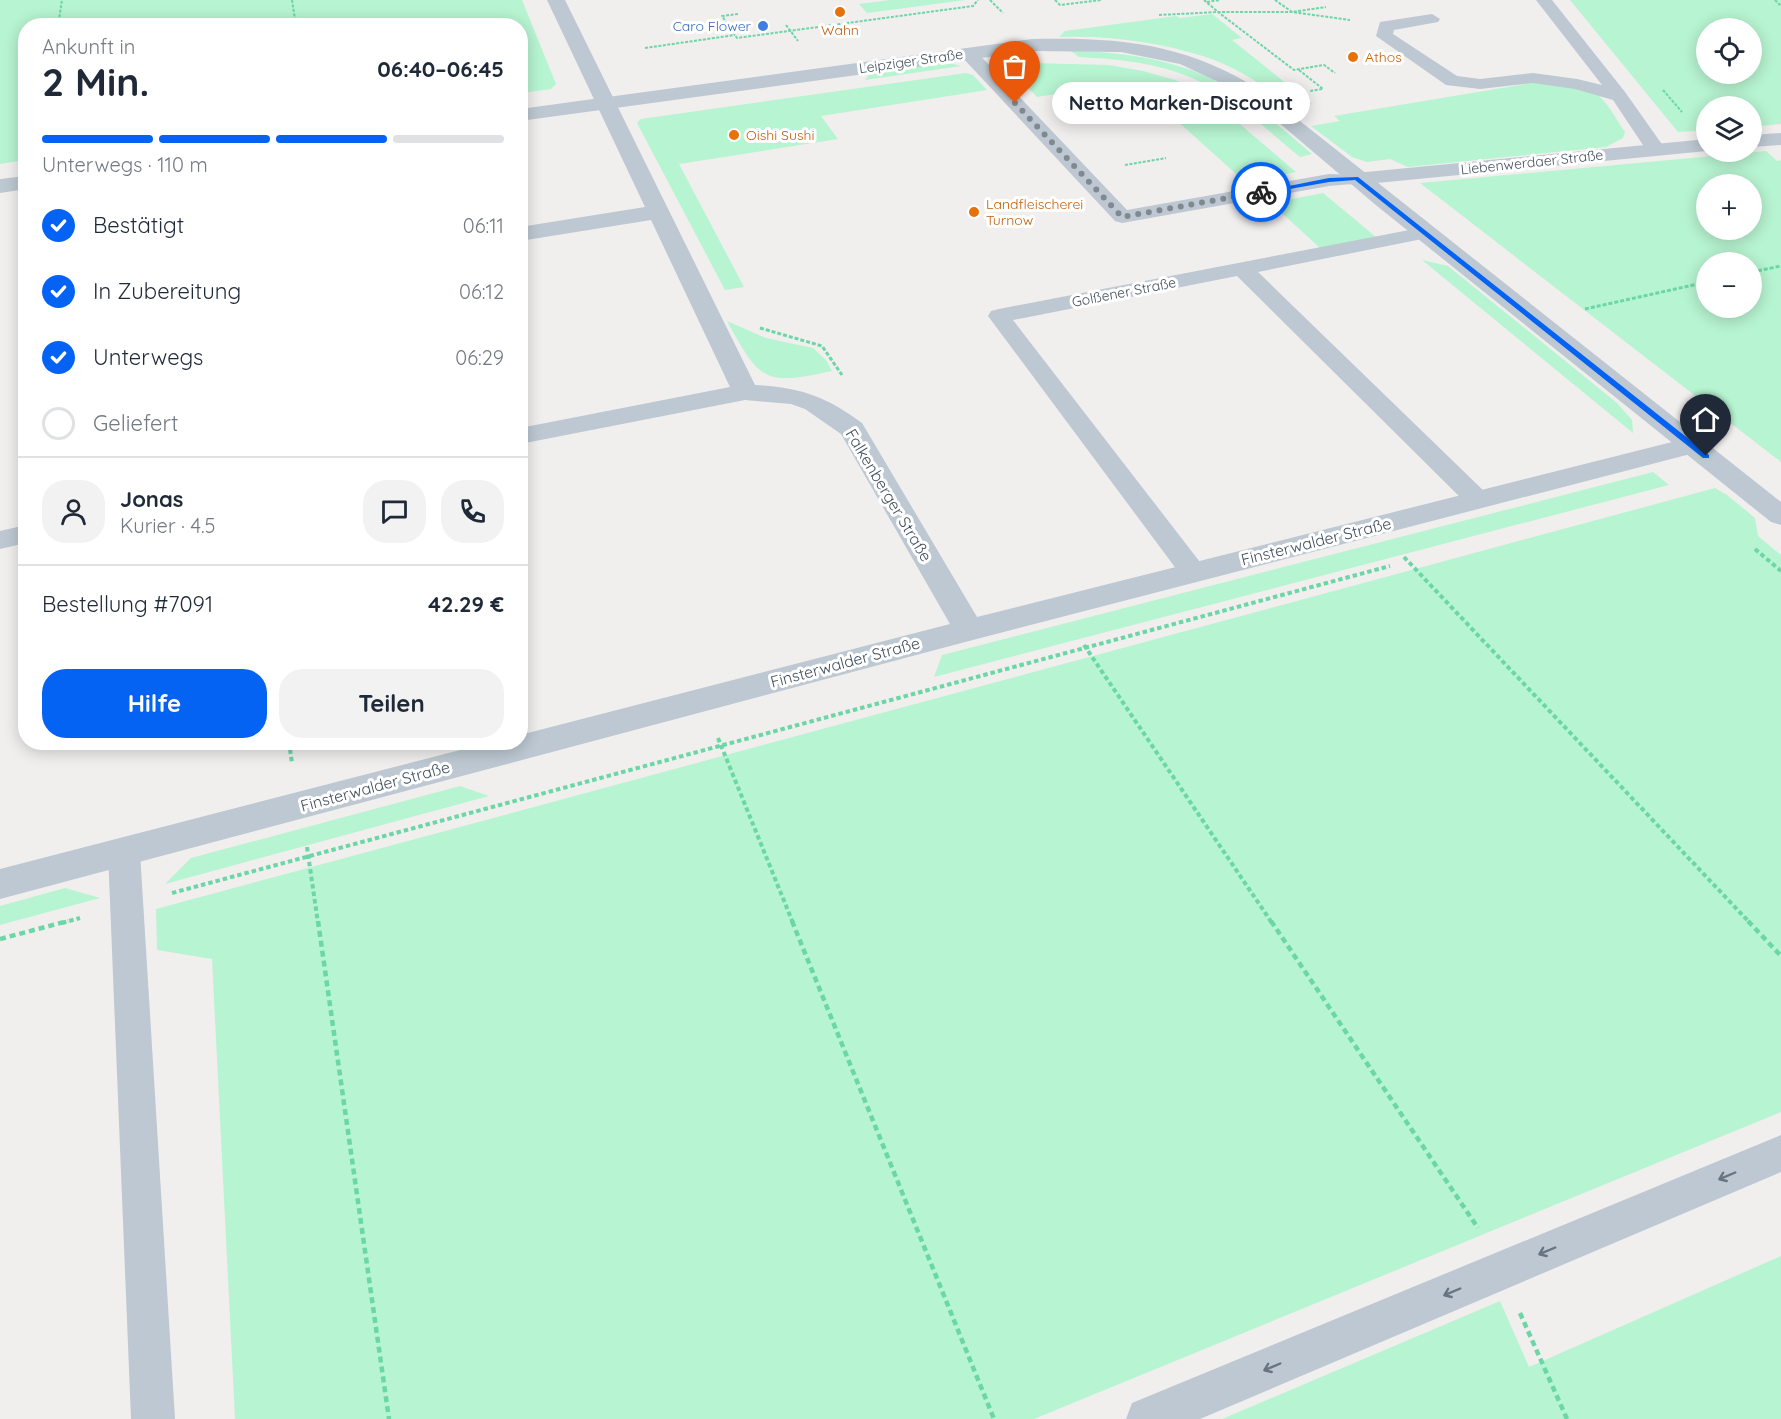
<!DOCTYPE html>
<html lang="de">
<head>
<meta charset="utf-8">
<style>
  :root { --surface:#fff; --page:#f2f2f3; --text:#1f2937; --muted:#747a83; --line:#e0e1e3; --accent:#0563f4 }
  body { margin:0; font-family:Quicksand,sans-serif; background:var(--page); color:var(--text); height:100vh; display:flex; flex-direction:column; font-size:22px; white-space:nowrap }
  * { box-sizing:border-box; margin:0 }
  p { font-size:20px; color:var(--muted) }
  .icon { flex:none; width:33px; height:33px; fill:none; stroke:currentColor; stroke-width:2; stroke-linecap:round; stroke-linejoin:round }
  .map { position:relative; flex:1; overflow:hidden }
  .sheet { position:absolute; left:18px; top:18px; width:510px; height:732px; display:flex; flex-direction:column; background:var(--surface); border-radius:24px; box-shadow:0 3px 15px #0003 }
  .sheet>* { flex:none }
  .tools { position:absolute; left:1696px; top:18px; display:grid; gap:12px }
  .tools a { display:grid; place-items:center; width:66px; height:66px; border-radius:50%; background:var(--surface); box-shadow:0 3px 15px #0003; font-size:30px }
  .pin { position:absolute; display:grid; place-items:center; width:51px; height:51px; color:#fff; margin:-62px -26px; border-radius:50% 50% 50% 0; rotate:-45deg; box-shadow:0 0 6px #0007 }
  .pin .icon { rotate:45deg }
  .courier { position:absolute; display:grid; place-items:center; width:60px; height:60px; margin:-30px; border:4px solid #0563f4; border-radius:50%; background:#fff; color:#222; box-shadow:0 2px 8px #0007 }
  .bubble { position:absolute; height:42px; border-radius:21px; background:var(--surface); box-shadow:0 3px 15px #0003; font-size:20px; font-weight:700; line-height:42px; text-align:center }
  .head em { font-style:normal; font-weight:700 }
  .head div { display:flex; flex-direction:column-reverse }
  .head { display:flex; align-items:center; justify-content:space-between; height:102px; padding:0 24px }
  h1 { font-size:39px; font-weight:700; line-height:45px }
  .bar { display:grid; grid-template-columns:repeat(4,1fr); gap:9px 6px; align-content:center; height:72px; padding:0 24px }
  .bar i { height:8px; border-radius:4px; background:var(--line) }
  .bar .active { background:var(--accent) }
  .bar p { grid-column:span 4 }
  .line { display:flex; align-items:center; gap:15px; padding:0 24px; border-top:2px solid var(--line) }
  .line div { flex:1 }
  .round { display:grid; place-items:center; flex:none; width:63px; height:63px; border-radius:24px; background:var(--page) }
  ol { padding:0 24px; list-style:none }
  li { display:flex; align-items:center; gap:18px; height:66px }
  li p { margin-inline-start:auto }
  li .icon { padding:6px; border-radius:50%; background:var(--accent); color:#fff; stroke-width:4 }
  li:last-child { color:var(--muted) }
  li i { width:33px; height:33px; border:3px solid var(--line); border-radius:50% }
  .primary-button { display:flex; gap:12px; margin-top:auto; padding:12px 24px }
  .primary-button a { flex:1; height:69px; border-radius:24px; background:var(--accent); color:#fff; font-size:24px; font-weight:700; line-height:69px; text-align:center }
  .primary-button a+a { background:var(--page); color:var(--text) }
  .map>svg:first-child { display:block }
</style>
</head>
<body>
<div class="map">
<svg width="1781" height="1419" viewBox="0 0 1781 1419">
  <rect width="100%" height="100%" fill="#f1eeee"/>
  <path fill="#b7f4d1" fill-rule="evenodd" d="M0,0h522l34,84 -5,5 -30,4 -1,-67h-494l-1,134 -25,4z
    M890,0h76l-99,13 -8,-9z
    M1570,0h211v124l-29,3v-21h-45v24l-29,2zM1707,28h45v46h-45z
    M1212,14l30,24 -10,2 80,64c-8,2 -18,5 -27,1 -8,-4 -14,-13 -21,-18 -18,-13 -38,-23 -58,-30 -46,-15 -99,-22 -147,-20l6,-6 111,-15 4,2z
    M1071,51c56,1 120,10 167,43 26,18 50,40 74,60l-12,3c-30,-24 -61,-55 -95,-73 -38,-20 -84,-25 -126,-27z
    M945,62l16,4 -96,14 5,-7z
    M1029,63l80,2 34,6 32,9 27,12 94,80 -51,10 -111,-100 -97,15 -30,-31z
    M966,73l7,2 14,15 -166,26 17,23 -159,25 65,123 -19,3 -88,-167 4,-4z
    M1532,83c18,0 54,2 68,14 10,9 17,24 25,35l-2,6 -17,9 -198,20 -18,-8 -23,3 -15,-5 -41,-31 29,-5 -6,-5z
    M1766,151l11,10 4,-1v302l-361,-279zM1707,184h45v46h-45zM1707,262h45v46h-45z
    M1323,193l53,44 -56,11 -49,-45z
    M1422,260l26,6 169,137 15,17 1,13z
    M727,321l39,17 47,10 13,12 6,11c-68,15 -72,10 -105,-50z
    M1653,472l16,13 -735,192 8,-22z
    M1715,488l12,7 28,23 3,18 23,19v557l-747,307h-799l-23,-460 -55,-9 -1,-41z
    M460,786l29,10 -324,88 26,-26z
    M65,888l35,10 -100,27v-19z
    M1781,1256v163h-559l278,-118 29,66z"/>
  <g fill="none" stroke-linecap="round" stroke-linejoin="round">
    <path stroke="#6bd6a6" stroke-width="2" stroke-dasharray="3 1.5" stroke-linecap="butt" d="M292,0l4,26
      M990,0l13,13
      M1055,0l5,5 41,-5
      M1204,0l14,12h74l58,8
      M1275,0l17,12 34,-5
      M1775,0l6,6
      M1207,2l13,-2
      M738,14l-16,2 15,22 236,-32 5,-6
      M1159,15l59,-3 76,58 30,-5 11,8
      M786,25l12,16
      M58,26l4,-26
      M645,48l90,-13
      M1299,70l24,19 -13,2
      M1663,90l19,22
      M1125,165l41,-7"/>
    <path stroke="#6bd6a6" stroke-width="3" stroke-dasharray="4 2" stroke-linecap="butt" d="M1752,272l29,-6
      M1585,309l122,-27
      M760,328l62,18 20,29"/>
    <path stroke="#6bd6a6" stroke-width="4" stroke-dasharray="4.5 3" stroke-linecap="butt" d="M1755,549l26,22
      M1404,557l346,366
      M1084,645l188,278
      M718,738l75,185
      M289,742l3,21
      M307,847l11,76
      M172,893l1218,-327
      M62,923l18,-5"/>
    <path stroke="#6bd6a6" stroke-width="4.5" stroke-dasharray="6 4" stroke-linecap="butt" d="M318,921l71,498
      M792,921l202,498
      M1271,921l207,307
      M1748,921l33,35
      M0,939l68,-18
      M1520,1313l47,106"/>
    <path fill="#bdc8d2" fill-rule="evenodd" d="M1536,0h16l73,92 41,58 -3,4h-14l-36,-54 -38,-11 -42,-6 -53,6 -34,-4 -70,-49 4,-14 52,-8 8,5 -2,3 -44,8 -1,4 64,42 23,3 53,-6 44,6 25,6z
      M968,48l6,1 153,161 202,-36 34,1 3,4 -3,4 -34,3 -207,37 -7,-2 -153,-164 -3,-4 3,-4z
      M1425,227l7,2 3,4 -3,4 -174,35 229,222 4,6 -4,6 -9,2 -9,-2 -232,-230 -224,44 190,246 4,6 -4,6 -10,3 -10,-3 -195,-262 3,-5 8,-2z
      M124,839l12,4 4,9 35,567h-44l-23,-567 4,-9z
      M1781,1135v37l-581,247h-74l6,-16z"/>
    <path fill="#bdc8d2" fill-rule="evenodd" d="M547,0h18l190,385c44,2 71,11 107,38l115,194 715,-180 10,2 4,6 -4,6 -733,190 -969,258v-30l491,-127h29v-7l430,-111 -109,-190 -36,-25 -14,-5 -46,-4 -225,44v-16l210,-41 -79,-167 -131,21v-14l125,-20z
      M1781,133v12l-29,2v-12z
      M1707,139v12l-351,34 -8,-1 -3,-5 3,-5 8,-1z
      M26,525v18l-26,6v-18z"/>
    <path fill="#bdc8d2" fill-rule="evenodd" d="M1032,39c89,-2 153,4 230,52l519,411v23l-10,-3 -394,-316 -106,-90 -46,-31 -45,-21 -59,-12 -89,-1 -512,70v-12z
      M26,176v13l-26,4v-14z"/>
  </g>
  <defs><path id="oneway-shaft" d="M-6 0H5M1.5-3L5.5 0L1.5 3" fill="none" stroke-width="1.6" stroke-linecap="round" stroke-linejoin="round" transform="scale(1.5)"/></defs>
  <g stroke="#687581">
    <use href="#oneway-shaft" transform="translate(1727 1176) rotate(157)"/>
    <use href="#oneway-shaft" transform="translate(1547 1251) rotate(157)"/>
    <use href="#oneway-shaft" transform="translate(1452 1292) rotate(157)"/>
    <use href="#oneway-shaft" transform="translate(1272 1367) rotate(157)"/>
  </g>
  <path fill="#0563f4" d="M1358,177l351,278v3h-6l-348,-278 -26,2 -68,12 -3,-2 71,-14z"/>
  <g fill="none" stroke-linecap="round" stroke-linejoin="round">
    <path stroke="#818890" stroke-width="6" stroke-dasharray="0 10.8" d="M1015,103l107,114 139,-25"/>
  </g>
  <g fill="#e8710a" stroke="#fff" stroke-width="2">
    <circle cx="840" cy="12" r="6"/>
    <circle cx="1353" cy="57" r="6"/>
    <circle cx="734" cy="135" r="6"/>
    <circle cx="974" cy="212" r="6"/>
  </g>
  <circle fill="#3f7fe0" stroke="#fff" stroke-width="2" cx="763" cy="26" r="6"/>
  <g text-anchor="middle" stroke-width="6" stroke-linejoin="round" paint-order="stroke">
    <g font-size="14" fill="#366cbe" stroke="#fff" text-anchor="end">
      <text x="751" y="31">Caro Flower</text>
    </g>
    <g font-size="14" fill="#c56008" stroke="#fff" text-anchor="start">
      <text x="840" y="35" text-anchor="middle">Wahn</text>
      <text x="1365" y="62">Athos</text>
      <text x="746" y="140">Oishi Sushi</text>
      <text x="986" y="209">Landfleischerei<tspan x="986" dy="16">Turnow</tspan></text>
    </g>
    <g font-size="14" fill="#44515e" stroke="#fff">
      <text transform="translate(911 61) rotate(-8)" y="5">Leipziger Straße</text>
      <text transform="translate(1532 162) rotate(-6)" y="5">Liebenwerdaer Straße</text>
      <text transform="translate(1124 292) rotate(-11)" y="5">Golßener Straße</text>
    </g>
    <g font-size="16" fill="#44515e" stroke="#fff">
      <text transform="translate(889 495) rotate(59)" y="6">Falkenberger Straße</text>
      <text transform="translate(1316 541) rotate(-14)" y="6">Finsterwalder Straße</text>
      <text transform="translate(845 662) rotate(-15)" y="6">Finsterwalder Straße</text>
      <text transform="translate(375 786) rotate(-15)" y="6">Finsterwalder Straße</text>
    </g>
  </g>
</svg>
<div class="tools">
<a><svg class="icon" aria-label="locate" viewBox="0 0 24 24"><circle cx="12" cy="12" r="6"/><path d="M12 2v4M12 18v4M2 12h4M18 12h4"/></svg></a>
<a><svg class="icon" aria-label="layers" viewBox="0 0 24 24"><path d="M12 4l9 5-9 5-9-5zM3 14l9 5 9-5"/></svg></a>
<a>+</a>
<a>−</a>
</div>
<div class="pin" style="left:1015px;top:103px;background:#ea580c"><svg class="icon" aria-label="bag" viewBox="0 0 24 24"><path d="M5 8h14l-1 12H6zM9 8a3 3 0 0 1 6 0"/></svg></div>
<div class="pin" style="left:1706px;top:456px;background:#1f2937"><svg class="icon" aria-label="home" viewBox="0 0 24 24"><path d="M3 11l9-7 9 7M6 9v11h12V9"/></svg></div>
<div class="courier" style="left:1261px;top:192px"><svg class="icon" aria-label="bike" viewBox="0 0 24 24"><circle cx="6" cy="16" r="4"/><circle cx="18" cy="16" r="4"/><path d="M6 16l4-8h5l3 8M10 8l3 8H6M13 5h3"/></svg></div>
<div class="bubble" style="left:1052px;top:82px;width:258px">Netto Marken-Discount</div>
<section class="sheet">
<div class="head"><div><h1>2 Min.</h1><p>Ankunft in</p></div><em>06:40–06:45</em></div>
<div class="bar"><i class="active"></i><i class="active"></i><i class="active"></i><i></i><p>Unterwegs · 110 m</p></div>
<ol>
<li><svg class="icon" aria-label="check" viewBox="0 0 24 24"><path d="M5 12l5 5 9-10"/></svg>Bestätigt<p>06:11</p></li>
<li><svg class="icon" aria-label="check" viewBox="0 0 24 24"><path d="M5 12l5 5 9-10"/></svg>In Zubereitung<p>06:12</p></li>
<li><svg class="icon" aria-label="check" viewBox="0 0 24 24"><path d="M5 12l5 5 9-10"/></svg>Unterwegs<p>06:29</p></li>
<li><i></i>Geliefert</li>
</ol>
<div class="line" style="height:108px"><a class="round"><svg class="icon" aria-label="person" viewBox="0 0 24 24"><circle cx="12" cy="8" r="4"/><path d="M4 21q1-7 8-7t8 7"/></svg></a><div><b>Jonas</b><p>Kurier · 4.5</p></div><a class="round"><svg class="icon" aria-label="chat" viewBox="0 0 24 24"><path d="M4 5h16v11H9l-5 4z"/></svg></a><a class="round"><svg class="icon" aria-label="phone" viewBox="0 0 24 24"><path d="M5 4h4l2 5-3 2q2 4 5 5l2-3 5 2v4C11 20 4 13 5 4z"/></svg></a></div>
<div class="line" style="height:78px"><div>Bestellung #7091</div><b>42.29 €</b></div>
<div class="primary-button"><a>Hilfe</a><a>Teilen</a></div>
</section>
</div>
</body>
</html>
